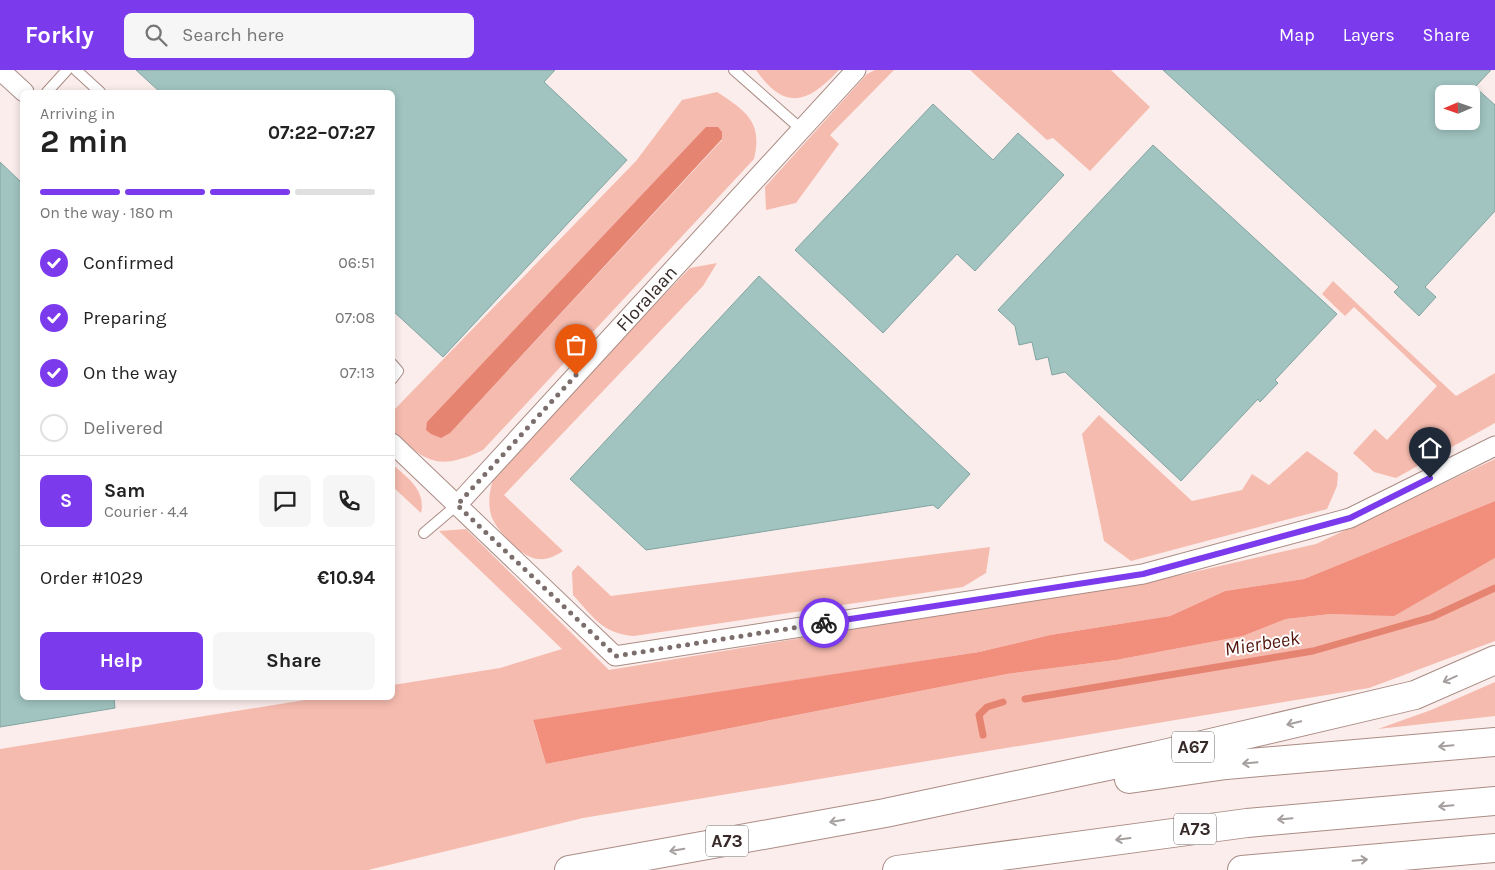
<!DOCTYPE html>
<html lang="en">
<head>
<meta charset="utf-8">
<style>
  :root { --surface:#fff; --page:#f6f6f6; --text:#222; --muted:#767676; --line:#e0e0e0; --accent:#7c3aed }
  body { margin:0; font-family:Karla,sans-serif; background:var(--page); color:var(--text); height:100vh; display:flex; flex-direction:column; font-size:19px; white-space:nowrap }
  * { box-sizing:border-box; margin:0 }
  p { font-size:16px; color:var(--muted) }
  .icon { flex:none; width:28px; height:28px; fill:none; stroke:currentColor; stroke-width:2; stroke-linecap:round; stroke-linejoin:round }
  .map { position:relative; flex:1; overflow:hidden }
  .side { position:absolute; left:20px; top:20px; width:375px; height:610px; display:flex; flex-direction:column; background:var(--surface); border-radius:8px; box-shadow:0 2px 8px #0003 }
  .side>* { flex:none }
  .needle { width:32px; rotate:268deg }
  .tools { position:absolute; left:1435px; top:15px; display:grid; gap:10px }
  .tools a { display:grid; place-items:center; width:45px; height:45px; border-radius:8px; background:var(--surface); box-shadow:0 2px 8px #0003; font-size:25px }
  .pin { position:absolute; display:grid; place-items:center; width:42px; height:42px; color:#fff; margin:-51px -21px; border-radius:50% 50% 50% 0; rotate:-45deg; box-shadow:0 0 5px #0007 }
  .pin .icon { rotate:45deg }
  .courier { position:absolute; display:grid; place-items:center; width:50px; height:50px; margin:-25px; border:4px solid #7c3aed; border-radius:50%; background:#fff; color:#222; box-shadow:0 1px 6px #0007 }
  .overview em { font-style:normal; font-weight:700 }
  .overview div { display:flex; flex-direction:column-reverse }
  .overview { display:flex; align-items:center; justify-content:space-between; height:85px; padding:0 20px }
  h1 { font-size:32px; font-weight:700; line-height:38px }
  .bar { display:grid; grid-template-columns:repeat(4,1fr); gap:8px 5px; align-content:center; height:60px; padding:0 20px }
  .bar i { height:6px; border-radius:4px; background:var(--line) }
  .bar .on { background:var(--accent) }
  .bar p { grid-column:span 4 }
  .line { display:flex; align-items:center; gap:12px; padding:0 20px; border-top:1px solid var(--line) }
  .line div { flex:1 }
  .round { display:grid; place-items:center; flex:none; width:52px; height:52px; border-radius:8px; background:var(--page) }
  ol { padding:0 20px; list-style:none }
  li { display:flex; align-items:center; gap:15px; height:55px }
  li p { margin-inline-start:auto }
  li .icon { padding:5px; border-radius:50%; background:var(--accent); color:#fff; stroke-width:4 }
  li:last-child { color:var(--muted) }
  li i { width:28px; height:28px; border:2px solid var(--line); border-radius:50% }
  .primary-button { display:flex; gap:10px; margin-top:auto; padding:10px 20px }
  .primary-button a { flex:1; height:58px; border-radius:8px; background:var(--accent); color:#fff; font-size:20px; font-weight:700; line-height:58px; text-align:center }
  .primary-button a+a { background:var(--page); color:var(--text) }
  header { display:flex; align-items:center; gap:30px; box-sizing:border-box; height:70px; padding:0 25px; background:var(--accent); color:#fff }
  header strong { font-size:24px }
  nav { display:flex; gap:28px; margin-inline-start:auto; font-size:18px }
  .search { width:350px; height:45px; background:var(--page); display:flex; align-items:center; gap:12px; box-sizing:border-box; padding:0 18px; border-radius:8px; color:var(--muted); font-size:19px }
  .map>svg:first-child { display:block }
</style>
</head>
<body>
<header>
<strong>Forkly</strong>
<div class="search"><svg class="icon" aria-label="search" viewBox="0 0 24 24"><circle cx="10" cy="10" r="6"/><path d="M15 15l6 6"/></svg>Search here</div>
<nav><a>Map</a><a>Layers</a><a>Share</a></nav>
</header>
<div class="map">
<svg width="1495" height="800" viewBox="0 0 1495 800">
  <rect width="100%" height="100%" fill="#fbedeb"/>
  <path fill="#f6bbaf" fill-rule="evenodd" d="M756,0h83c-31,33 -54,42 -83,0z
    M875,0h19l-64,65 9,9 -43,59 -30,7 -1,-23 102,-113z
    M970,0h141l39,37 -60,64 -37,-33 -6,2z
    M717,22c29,19 46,30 37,67l-271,291c-44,21 -57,13 -90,-19l-1,-19 244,-251 46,-61zM722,62v8l-272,293z
    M717,193l-14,23 -199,209 59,56c-8,5 -15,9 -25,8 -17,-2 -39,-26 -46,-41 -6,-17 -1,-34 5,-50l193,-200z
    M1333,211l123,115 39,-23v50l-99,55 -22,-6 -21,-19 22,-24 12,11 50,-54 -83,-79 -9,9 -23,-22z
    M1099,345l93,86 50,-11 10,-16 17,11 38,-34 31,22 -1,13 -10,23 -196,52 -27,-20 -22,-107z
    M1495,389v42l-191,78 -79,12 -55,25 -120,19 -71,17 -446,69 13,43 461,-90 109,-14 127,-24 43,-17 45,-5 63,1 101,-57v83l-126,47 -786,130 -215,52h-368v-121l317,-51h75l1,-13 107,-17 62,-19 -123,-118 27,-2 143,141 576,-96 131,-30z
    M392,394c16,14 34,26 29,49l-28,-26z
    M990,477l-4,26 -23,14 -329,49c-31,-2 -41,-19 -61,-41l-1,-23 6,-7 33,31z
    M1495,612v34l-117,13 53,-19z"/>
  <path fill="#f28e7c" d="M1495,431v57l-101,58 -63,-2 -45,5 -43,17 -127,24 -109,14 -461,90 -13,-44 446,-68 71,-17 120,-19 55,-25 79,-12z"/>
  <path fill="#e68472" d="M706,57h12l4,5v7l-272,294 -9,5 -10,-4 -5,-4 1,-8z"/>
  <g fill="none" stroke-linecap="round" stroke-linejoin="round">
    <path stroke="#e68472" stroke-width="7" d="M1025,629l288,-48 119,-34 63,-29
      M983,665l-4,-20 8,-8 16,-5"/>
  </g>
  <path fill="#a1c4c1" stroke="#81a4a1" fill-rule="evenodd" d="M136,0h419l-11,12 83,78 -184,197 -51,-47v-218h-232z
    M1163,0h328l-16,17 20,18v106l-70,76 11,10 -17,19 -25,-24 5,-5zM1444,24h27v27h-27z
    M933,34l60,56 25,-27 46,42 -89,96 -18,-17 -74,79 -88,-83z
    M1153,75l184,169 -62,66 3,3 -18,19 -2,-3 -77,82 -116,-109 -13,3 -4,-18 -12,3 -4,-18 -13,3 -4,-19 -17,-16z
    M0,92l22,21v515h92l1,10 -115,19z
    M759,206l211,198 -32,35 -5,-4 -287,45 -76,-71z"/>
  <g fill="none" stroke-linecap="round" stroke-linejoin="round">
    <defs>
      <path id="service" d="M76,0l24,22
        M734,0l67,59
        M47,22l20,-22
        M392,294l6,7 -6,8
        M424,463l33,-28"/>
      <path id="minor" d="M0,0l24,22
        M392,373l65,62 399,-435
        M457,435l158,151 528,-82 207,-56 145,-72"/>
      <path id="motorway" d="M1129,709l97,-14 269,-23
        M569,800l316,-57 270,-57 260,-61 80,-35
        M897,800l350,-47 248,-22
        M1242,800l253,-22"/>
    </defs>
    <use href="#service" stroke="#aa8c85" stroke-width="12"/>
    <use href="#minor" stroke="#aa8c85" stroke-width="21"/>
    <use href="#motorway" stroke="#aa8c85" stroke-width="30"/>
    <use href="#service" stroke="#fff" stroke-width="10"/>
    <use href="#minor" stroke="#fff" stroke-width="19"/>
    <use href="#motorway" stroke="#fff" stroke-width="28"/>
  </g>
  <defs><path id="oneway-shaft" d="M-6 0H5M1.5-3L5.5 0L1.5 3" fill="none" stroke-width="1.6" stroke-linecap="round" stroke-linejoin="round" transform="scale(1.25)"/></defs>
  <g stroke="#a59f9e">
    <use href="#oneway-shaft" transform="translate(1450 609) rotate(156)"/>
    <use href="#oneway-shaft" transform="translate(1294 653) rotate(167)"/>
    <use href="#oneway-shaft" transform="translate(1446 676) rotate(175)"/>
    <use href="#oneway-shaft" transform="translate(1250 693) rotate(175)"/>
    <use href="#oneway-shaft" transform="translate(1446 736) rotate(175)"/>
    <use href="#oneway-shaft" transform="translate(1285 749) rotate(175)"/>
    <use href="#oneway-shaft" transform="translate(837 751) rotate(170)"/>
    <use href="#oneway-shaft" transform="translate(1123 769) rotate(173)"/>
    <use href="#oneway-shaft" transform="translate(677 780) rotate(170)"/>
    <use href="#oneway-shaft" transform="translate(1360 790) rotate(-5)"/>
  </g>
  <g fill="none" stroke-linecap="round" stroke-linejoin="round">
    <path stroke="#7b6e6c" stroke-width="5" stroke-dasharray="0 9" d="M576,305l-119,130 159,151 208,-33"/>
    <path stroke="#7c3aed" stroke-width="6" d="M824,553l319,-49 207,-56 80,-40"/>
  </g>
  <g text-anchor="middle" stroke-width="4" stroke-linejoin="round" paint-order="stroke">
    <g fill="#fefefe" stroke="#726968" stroke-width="1">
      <rect x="1172" y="661.5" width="42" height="31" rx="4"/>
      <rect x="1174" y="743.5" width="42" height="31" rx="4"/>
      <rect x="706" y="755.5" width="42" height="31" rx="4"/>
    </g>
    <g font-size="18" font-weight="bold" fill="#362927">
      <text x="1193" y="683">A67</text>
      <text x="1195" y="765">A73</text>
      <text x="727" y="777">A73</text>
    </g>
    <g font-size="19" fill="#362927" stroke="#fefefe">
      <text transform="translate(646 228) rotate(-48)" y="7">Floralaan</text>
    </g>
    <g font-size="20" font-style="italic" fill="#54170d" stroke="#fefefe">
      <text transform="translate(1262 573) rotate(-9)" y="7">Mierbeek</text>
    </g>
  </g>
</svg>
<div class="tools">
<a><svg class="needle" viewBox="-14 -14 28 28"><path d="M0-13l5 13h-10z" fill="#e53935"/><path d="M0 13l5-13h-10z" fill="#767676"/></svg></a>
</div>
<div class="pin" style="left:576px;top:305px;background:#ea580c"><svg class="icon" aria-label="bag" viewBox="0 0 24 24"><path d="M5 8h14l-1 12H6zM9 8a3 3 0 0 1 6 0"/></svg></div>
<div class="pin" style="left:1430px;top:408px;background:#1f2937"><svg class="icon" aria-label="home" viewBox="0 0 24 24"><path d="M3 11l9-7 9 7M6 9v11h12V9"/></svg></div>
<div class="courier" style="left:824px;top:553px"><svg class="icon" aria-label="bike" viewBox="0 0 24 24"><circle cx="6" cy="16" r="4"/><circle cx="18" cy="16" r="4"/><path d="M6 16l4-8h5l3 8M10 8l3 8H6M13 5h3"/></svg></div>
<section class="side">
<div class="overview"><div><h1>2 min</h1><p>Arriving in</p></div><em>07:22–07:27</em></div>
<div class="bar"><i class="on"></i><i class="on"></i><i class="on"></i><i></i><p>On the way · 180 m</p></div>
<ol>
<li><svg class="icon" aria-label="check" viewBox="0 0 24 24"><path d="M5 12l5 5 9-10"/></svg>Confirmed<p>06:51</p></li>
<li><svg class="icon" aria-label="check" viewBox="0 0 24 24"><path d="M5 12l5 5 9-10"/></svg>Preparing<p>07:08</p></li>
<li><svg class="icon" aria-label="check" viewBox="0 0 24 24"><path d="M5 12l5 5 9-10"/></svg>On the way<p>07:13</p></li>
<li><i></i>Delivered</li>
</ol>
<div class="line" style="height:90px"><b class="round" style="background:var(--accent);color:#fff">S</b><div><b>Sam</b><p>Courier · 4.4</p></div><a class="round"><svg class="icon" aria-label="chat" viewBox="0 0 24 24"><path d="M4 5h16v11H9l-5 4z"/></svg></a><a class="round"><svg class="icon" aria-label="phone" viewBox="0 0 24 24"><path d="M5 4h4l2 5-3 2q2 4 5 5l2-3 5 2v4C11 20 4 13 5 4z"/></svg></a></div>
<div class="line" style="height:65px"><div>Order #1029</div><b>€10.94</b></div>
<div class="primary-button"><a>Help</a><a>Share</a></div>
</section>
</div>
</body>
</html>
